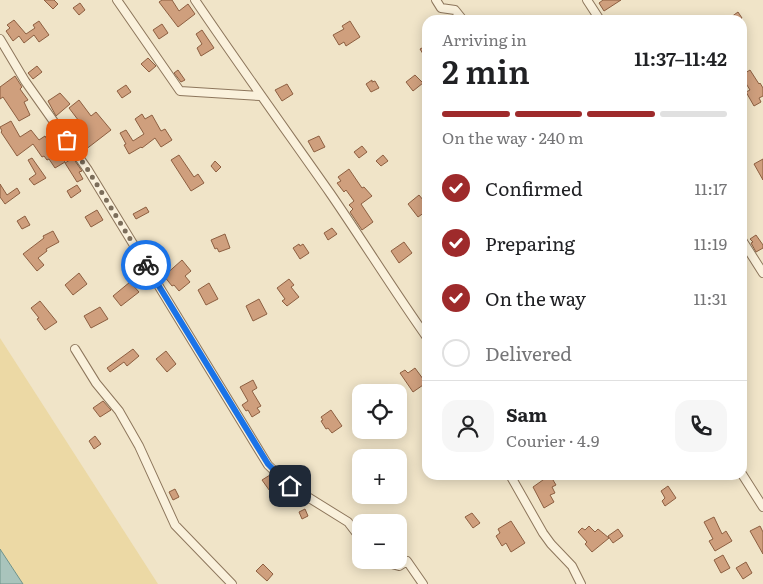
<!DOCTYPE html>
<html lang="en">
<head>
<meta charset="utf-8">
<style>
  :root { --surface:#fff; --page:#f6f6f6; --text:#202124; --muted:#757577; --line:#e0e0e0; --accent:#9e2a2b }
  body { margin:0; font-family:Literata,serif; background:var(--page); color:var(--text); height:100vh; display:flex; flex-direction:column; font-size:19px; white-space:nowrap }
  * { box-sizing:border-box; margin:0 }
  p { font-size:16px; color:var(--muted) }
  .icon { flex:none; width:28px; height:28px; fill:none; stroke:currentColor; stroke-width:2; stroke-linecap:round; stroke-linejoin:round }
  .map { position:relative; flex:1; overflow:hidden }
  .panel { position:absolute; left:422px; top:15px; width:325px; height:465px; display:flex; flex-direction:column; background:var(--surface); border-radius:15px; box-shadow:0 2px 12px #0003 }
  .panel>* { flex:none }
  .fabs { position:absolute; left:352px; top:384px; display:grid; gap:10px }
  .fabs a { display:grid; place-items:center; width:55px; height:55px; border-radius:10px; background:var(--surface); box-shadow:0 2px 12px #0003; font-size:25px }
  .pin { position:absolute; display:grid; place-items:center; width:42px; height:42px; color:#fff; margin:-21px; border-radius:10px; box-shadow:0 2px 8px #0006 }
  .courier { position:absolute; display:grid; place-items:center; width:50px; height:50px; margin:-25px; border:4px solid #1a73e8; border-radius:50%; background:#fff; color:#222; box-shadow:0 1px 6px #0007 }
  .headline em { font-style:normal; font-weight:600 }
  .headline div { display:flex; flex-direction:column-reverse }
  .headline { display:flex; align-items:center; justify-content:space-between; height:85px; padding:0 20px }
  h1 { font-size:32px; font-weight:600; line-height:38px }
  .bar { display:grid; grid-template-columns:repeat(4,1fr); gap:8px 5px; align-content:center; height:60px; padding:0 20px }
  .bar i { height:6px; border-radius:4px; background:var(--line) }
  .bar .on { background:var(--accent) }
  .bar p { grid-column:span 4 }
  .line { display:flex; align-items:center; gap:12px; padding:0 20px; border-top:1px solid var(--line) }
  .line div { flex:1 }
  .round { display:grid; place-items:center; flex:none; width:52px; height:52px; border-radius:15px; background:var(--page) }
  ol { padding:0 20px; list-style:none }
  li { display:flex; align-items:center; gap:15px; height:55px }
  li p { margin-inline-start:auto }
  li .icon { padding:5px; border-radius:50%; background:var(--accent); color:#fff; stroke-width:4 }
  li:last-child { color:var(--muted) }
  li i { width:28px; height:28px; border:2px solid var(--line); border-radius:50% }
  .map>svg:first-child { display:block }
</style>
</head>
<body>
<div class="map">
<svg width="763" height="584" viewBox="0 0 763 584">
  <rect width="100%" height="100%" fill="#f0e4c8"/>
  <path fill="#ecd9a5" d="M0,338l158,246h-135l-23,-35z"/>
  <path fill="#a9c4bc" stroke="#6f938a" d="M0,549l23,35h-23z"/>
  <path fill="#cf9f7d" stroke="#8d5f41" d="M44,0h10l4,4 -5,5z
    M162,0h10l7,11 9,-7 7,10 -17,13 -19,-25z
    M603,0h18l-17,11 -5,-8z
    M80,3l5,7 -6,5 -6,-7z
    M738,12l4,6 -3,2h-12z
    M14,20l12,14 9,-6 -2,-3 6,-4 10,14 -10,7 -5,-7 -10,8 -5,-7 -6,5 -7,-10 4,-3 -3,-3z
    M350,21l10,16 -14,9 -2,-4 -5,3 -6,-10 11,-6 -2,-3z
    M162,24l6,9 -9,6 -6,-9z
    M202,30l12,18 -13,8 -4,-8 5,-4 -6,-10z
    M428,45v17l-8,-13z
    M148,58l8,8 -7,6 -8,-8z
    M37,66l5,6 -9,7 -5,-6z
    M178,70l7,10 -4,2 -7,-9z
    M750,70l9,14 1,-1 3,5v8l-4,2 2,4 -7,4 -8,-14 4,-2 -8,-13v-2z
    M415,75l8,8 -10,8 -7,-9z
    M15,76l7,11 -2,2 8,11 -4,2 6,13 -11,6 -16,-24 -3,2v-12z
    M372,80v2l3,-1 4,7 -8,4 -5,-8z
    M287,84l6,10 -11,7 -7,-11z
    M126,85l5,7 -9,6 -5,-7z
    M60,93l10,11 -14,12 -8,-15z
    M79,100l12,16 5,-4 15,18 -26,20 -8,-11 -2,1 -5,-5 12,-10 -13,-17z
    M142,114l3,5 7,-4 9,16 4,-2 7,11 -11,7 -6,-9 -13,10 -1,-1 -12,7 -5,-9 2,-1 -6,-11 6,-3 7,11 11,-7 -9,-15z
    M11,121l9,16 11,-7 8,10 6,-4 13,21 3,-2 4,7 -10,6 -6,-9 -2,1 -3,-4 -2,1 -9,-13 -16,12 -16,-24 1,-1 -2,-4z
    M319,136l6,11 -11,5 -6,-11z
    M362,146l5,6 -8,6 -5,-6z
    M179,155l15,22 4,-3 6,9 -13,8 -20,-31z
    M383,155l5,6 -7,5 -5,-5z
    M32,158l14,20 -12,7 -5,-6 7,-5 -8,-14z
    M73,158l9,13 -3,1 4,7 -6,3 -12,-19z
    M763,159v21l-9,-16z
    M215,161l6,6 -5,5 -5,-6z
    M349,169l13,19 2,-1 8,9 -11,8 12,18 -11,8 -12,-18 3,-3 -4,-4 5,-4 -8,-11 -2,2 -7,-9 4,-2 -3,-4z
    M0,184l7,11 10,-7 3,5 -15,11 -5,-7z
    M77,185l4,6 -10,7 -4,-7z
    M419,195l9,11v4l-10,7 -10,-13z
    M146,207l3,5 -13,7 -3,-5z
    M97,210l6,10 -12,7 -6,-10z
    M25,216l5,9 -8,4 -5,-8z
    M332,228l5,6 -9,6 -4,-7z
    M53,231l6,11 -13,7 1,2 -9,7 6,7 -7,6 -14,-17 21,-16 -1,-2z
    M225,234l5,14 -11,4 -2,-4 -2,1 -4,-9z
    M756,235l7,10v3l-7,4 -5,-9 2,-1 -3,-3z
    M404,242l8,11 -13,10 -8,-12z
    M299,244l1,2 3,-2 6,9 -9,6 -7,-11z
    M182,260l9,11 -6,5 5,6 -11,9 -5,-6 -2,1 -8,-10z
    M79,273l8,11 -14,11 -8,-10z
    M289,279l5,6 -3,2 8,10 -12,9 -5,-5 3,-2 -8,-11z
    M130,282l9,10 -18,14 -8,-10z
    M209,283l9,16 -12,6 -8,-15z
    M259,299l8,15 -14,7 -7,-15z
    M40,301l17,21 -12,8 -8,-11 2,-1 -8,-10z
    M100,307l8,12 -17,9 -7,-12z
    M133,349l6,7 -12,10 -3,-4 -14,10 -3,-4z
    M166,351l10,13 -9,8 -11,-13z
    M415,368l11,15 -13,9 -13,-19 5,-3 3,3z
    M253,380l4,8 -5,3 9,15 -4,2 3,4 -8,5 -4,-7 -2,1 -4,-6 6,-4 -8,-14z
    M103,401l8,9 -11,7 -7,-9z
    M331,410l11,16 -10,7 -4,-5 -2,1 -5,-8 2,-1 -2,-3z
    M95,436l6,8 -7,5 -5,-8z
    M270,475l9,14 -7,5 -10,-14z
    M550,475l6,10 -4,2 3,6 -5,2 4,7 -10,6 -11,-21z
    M668,486l8,12 -11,8 -3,-5 3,-3 -4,-7z
    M175,489l4,8 -6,3 -4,-8z
    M305,509l3,7 -6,3 -3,-7z
    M472,513l8,10 -7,5 -8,-11z
    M714,517l8,17 4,-3 6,10 -17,10 -6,-10 4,-2 -9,-17z
    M511,521l14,22 -14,9 -5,-9 -4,3 -6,-10 4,-3 -2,-4z
    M589,526l6,6 3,-3 11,9 -17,14 -7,-8 2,-2 -9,-10 4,-4 3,2z
    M760,526l3,6v22l-13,-23z
    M618,529l5,7 -10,7 -5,-7z
    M723,555l7,13 -9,5 -7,-13z
    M746,562l6,11 -9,6 -7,-11z
    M263,564l10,10 -6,7 -11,-10z"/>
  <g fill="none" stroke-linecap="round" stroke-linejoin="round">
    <defs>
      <path id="minor" d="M117,0l63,91 80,5
        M195,0c44,65 90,129 135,193 33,48 64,98 98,146
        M436,0l5,8 14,2 8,10
        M587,0l13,20
        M0,39l25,42 63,89 180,295 22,21 58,36 13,17
        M742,240l21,33
        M75,349l21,34 23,28 20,35 36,79 57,59
        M742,474l21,33
        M510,475l33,58 8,11 21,22 9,18
        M377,560l22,6 8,-5 16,23"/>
    </defs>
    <use href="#minor" stroke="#8d765c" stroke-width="10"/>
    <use href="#minor" stroke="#faf1dc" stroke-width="8"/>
  </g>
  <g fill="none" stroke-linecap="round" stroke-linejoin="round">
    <path stroke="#7c6e5b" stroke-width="5" stroke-dasharray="0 9" d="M67,140l21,30 58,95"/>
    <path stroke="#1a73e8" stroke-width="6" d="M146,265l122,199 22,22"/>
  </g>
</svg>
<div class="fabs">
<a><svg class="icon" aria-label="locate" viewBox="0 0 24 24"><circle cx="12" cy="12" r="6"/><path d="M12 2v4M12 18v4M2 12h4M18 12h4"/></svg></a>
<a>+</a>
<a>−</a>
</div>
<div class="pin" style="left:67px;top:140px;background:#ea580c"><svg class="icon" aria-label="bag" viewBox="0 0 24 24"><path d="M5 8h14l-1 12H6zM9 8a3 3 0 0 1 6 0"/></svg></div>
<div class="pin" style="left:290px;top:486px;background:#1f2937"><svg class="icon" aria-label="home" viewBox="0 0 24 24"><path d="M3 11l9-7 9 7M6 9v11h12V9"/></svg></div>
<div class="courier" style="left:146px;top:265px"><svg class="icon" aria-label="bike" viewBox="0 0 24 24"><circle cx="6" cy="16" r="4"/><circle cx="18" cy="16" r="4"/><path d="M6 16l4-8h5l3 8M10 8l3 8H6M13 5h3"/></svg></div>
<section class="panel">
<div class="headline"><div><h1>2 min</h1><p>Arriving in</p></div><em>11:37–11:42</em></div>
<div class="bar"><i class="on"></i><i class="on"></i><i class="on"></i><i></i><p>On the way · 240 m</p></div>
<ol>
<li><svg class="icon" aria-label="check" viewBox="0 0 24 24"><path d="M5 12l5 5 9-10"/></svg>Confirmed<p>11:17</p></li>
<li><svg class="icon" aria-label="check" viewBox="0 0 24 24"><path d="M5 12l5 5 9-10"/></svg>Preparing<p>11:19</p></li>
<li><svg class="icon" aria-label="check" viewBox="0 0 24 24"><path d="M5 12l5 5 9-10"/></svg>On the way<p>11:31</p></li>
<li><i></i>Delivered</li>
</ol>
<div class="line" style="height:90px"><a class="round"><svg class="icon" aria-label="person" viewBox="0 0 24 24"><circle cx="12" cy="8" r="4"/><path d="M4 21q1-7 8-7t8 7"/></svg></a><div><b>Sam</b><p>Courier · 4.9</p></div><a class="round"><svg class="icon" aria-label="phone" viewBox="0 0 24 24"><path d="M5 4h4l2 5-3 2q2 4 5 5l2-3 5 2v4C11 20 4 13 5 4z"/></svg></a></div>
</section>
</div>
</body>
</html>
